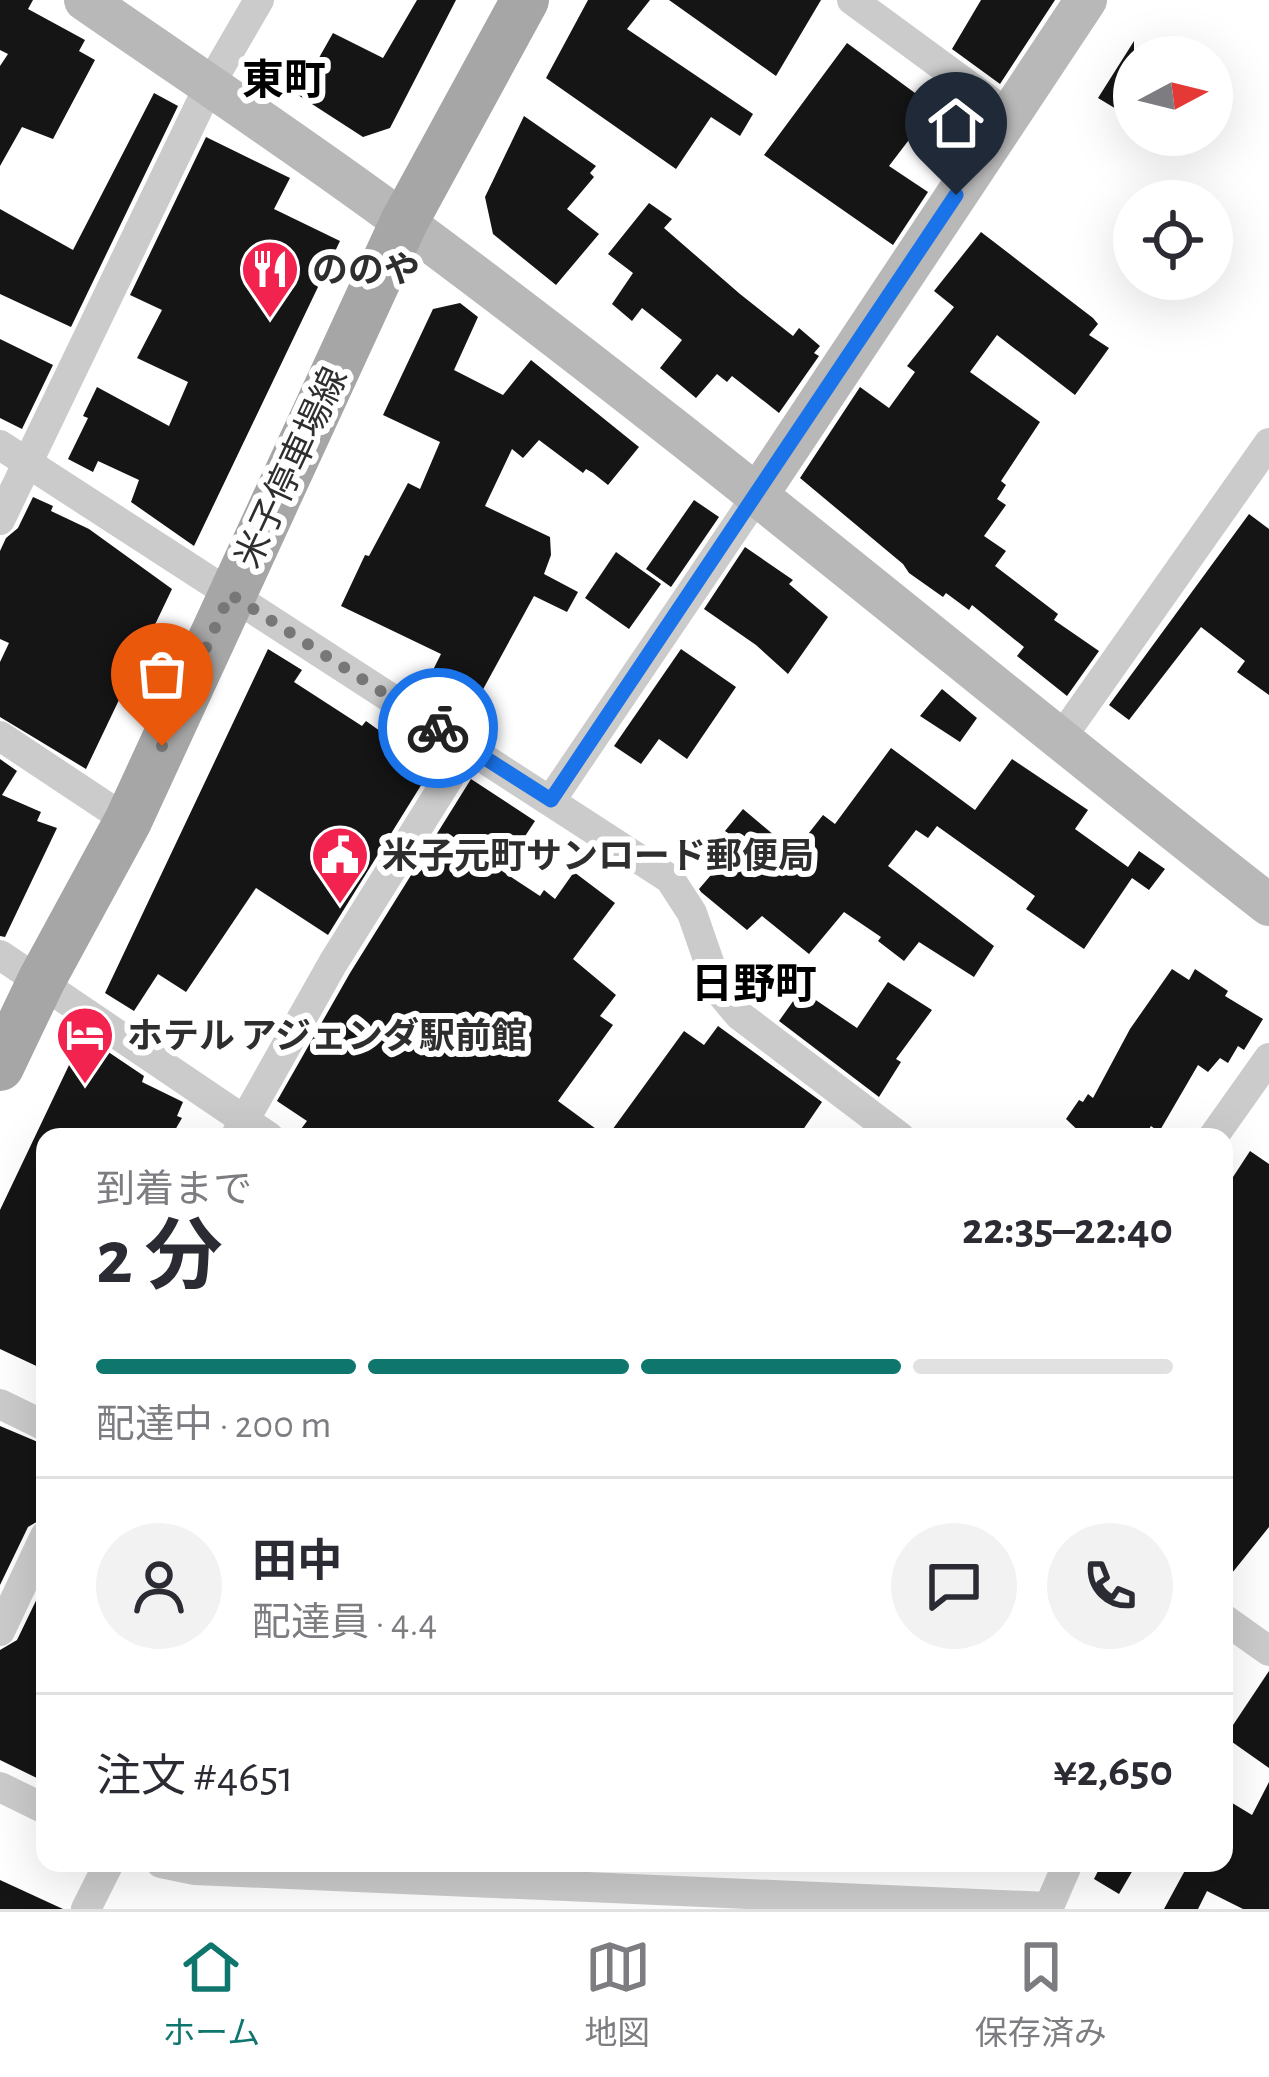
<!DOCTYPE html>
<html lang="ja">
<head>
<meta charset="utf-8">
<style>
  :root { --surface:#fff; --page:#f2f2f3; --text:#2b2b33; --muted:#7c7c81; --line:#e1e1e2; --accent:#0f766e }
  body { margin:0; font-family:"Alegreya Sans","Noto Sans JP",sans-serif; background:var(--page); color:var(--text); height:100vh; display:flex; flex-direction:column; font-size:45px; white-space:nowrap }
  * { box-sizing:border-box; margin:0 }
  p { font-size:39px; color:var(--muted) }
  .icon { flex:none; width:66px; height:66px; fill:none; stroke:currentColor; stroke-width:2; stroke-linecap:round; stroke-linejoin:round }
  .map { position:relative; flex:1; overflow:hidden }
  .details { position:absolute; left:36px; top:1128px; width:1197px; height:744px; display:flex; flex-direction:column; background:var(--surface); border-radius:24px; box-shadow:0 12px 48px #0002 }
  .details>* { flex:none }
  .needle { width:78px; rotate:83deg }
  .controls { position:absolute; left:1113px; top:36px; display:grid; gap:24px }
  .controls a { display:grid; place-items:center; width:120px; height:120px; border-radius:50%; background:var(--surface); box-shadow:0 12px 48px #0002; font-size:60px }
  .pin { position:absolute; display:grid; place-items:center; width:102px; height:102px; color:#fff; margin:-123px -51px; border-radius:50% 50% 50% 0; rotate:-45deg; box-shadow:0 0 12px #0007 }
  .pin .icon { rotate:45deg }
  .courier { position:absolute; display:grid; place-items:center; width:120px; height:120px; margin:-60px; border:9px solid #1a73e8; border-radius:50%; background:#fff; color:#222; box-shadow:0 3px 15px #0007 }
  .overview em { font-style:normal; font-weight:700 }
  .overview div { display:flex; flex-direction:column-reverse }
  .overview { display:flex; align-items:center; justify-content:space-between; height:204px; padding:0 60px }
  h1 { font-size:78px; font-weight:700; line-height:90px }
  .bar { display:grid; grid-template-columns:repeat(4,1fr); gap:18px 12px; align-content:center; height:144px; padding:0 60px }
  .bar i { height:15px; border-radius:9px; background:var(--line) }
  .bar .active { background:var(--accent) }
  .bar p { grid-column:span 4 }
  .line { display:flex; align-items:center; gap:30px; padding:0 60px; border-top:3px solid var(--line) }
  .line div { flex:1 }
  .round { display:grid; place-items:center; flex:none; width:126px; height:126px; border-radius:63px; background:var(--page) }
  .dock { display:flex; justify-content:space-around; align-items:center; height:168px; border-top:3px solid var(--line); background:var(--surface); font-size:33px; color:var(--muted) }
  .dock a { display:grid; justify-items:center; gap:6px }
  .dock .active { color:var(--accent) }
  .map>svg:first-child { display:block }
</style>
</head>
<body>
<div class="map">
<svg width="1269" height="1909" viewBox="0 0 1269 1909">
  <rect width="100%" height="100%" fill="#fff"/>
  <path fill="#151515" d="M0,0h33l-5,9 57,31 -6,11 16,9 -42,79 -31,-12 -22,39v-100l8,-12 -8,-4z
    M417,0h39l-66,128 -27,9 -65,-42 35,-62 50,25z
    M588,0h62l-23,29 126,85 -13,22 -29,-19 -35,52 -130,-91z
    M669,0h152l-45,76z
    M981,0h74l-55,84 -48,-35z
    M1134,41v44l-16,25 -20,-12z
    M847,43l87,64 -45,59 39,26 -35,53 -129,-90z
    M154,93l24,13 -107,221 -71,-33v-85l73,41z
    M524,116l72,50 -6,7 4,4 -27,32 32,25 -43,51 -63,-51 -8,-37z
    M206,137l84,41 -16,31 66,32 -146,305 -63,-44 8,-22 -41,-19 -5,11 -25,-13 20,-41 -5,-2 14,-29 72,39 19,-44 -51,-24 25,-48 -32,-15z
    M649,203l23,16 -8,9 76,66 53,42 6,-8 21,18 -6,7 5,3 -40,57 -47,-37 -5,6 -10,-8 -21,24 -36,-30 22,-28 -40,-32 -10,13 -20,-17 21,-31 -25,-19z
    M981,232l112,86 5,6 -9,11 20,13 -34,47 -78,-60 -27,37 70,50 -39,59 5,4 -9,14 9,6 -22,31 22,15 -11,15 63,48 -4,6 45,31 -32,45 -50,-40 7,-9 -52,-42 -3,5 -23,-17 -3,4 -34,-24 -6,-9 -103,-86 60,-91 29,21 26,-36 -8,-6 47,-59 -20,-16z
    M460,303l18,14 -24,53 49,25 28,-35 108,87 -31,38 -15,-12 -7,-4 -3,4 -44,-33 -16,18 -11,-9 -27,57 65,31 1,18 -7,19 34,18 -11,20 -33,-16 -59,108 -18,-10 -3,5 -28,-15 15,-30 -100,-48 24,-51 4,1 39,-73 12,6 20,-47 -57,-27 50,-106z
    M0,339l53,26 -31,64 -22,-11z
    M33,497l20,9 -2,5 38,18 83,60 -86,180 -86,-52v-55l9,-19 -9,-4v-88l6,-13 12,-10z
    M694,500l25,17 -48,70 -25,-18z
    M1249,514l20,15v166l-32,-23 8,-11 -44,-34 -72,93 -20,-15z
    M745,547l48,33 -4,4 39,33 -40,57 -32,-29 -52,-36z
    M616,552l45,32 -32,45 -44,-31z
    M268,649l34,21 -8,12 68,44 4,-5 21,15 4,-8 47,30 -110,177 -72,-47 -70,104 -28,-18 -24,37 -29,-18z
    M681,649l55,38 -49,72 -28,-20 -18,25 -27,-18z
    M942,689l35,29 -17,24 -40,-26z
    M891,748l84,62 37,-51 76,51 -13,19 53,38 11,-16 26,18 -16,21 -17,-12 -48,71 -58,-40 9,-13 -98,-70 -9,12 -12,-8 -28,36 106,80 -20,31 -55,-35 -15,19 -26,-20 3,-4 -37,-25 -35,42 -47,-38 -15,14 -46,-38 -2,-3 12,-14 -3,-3 28,-32 -11,-9 18,-22 51,43 29,-37 12,9z
    M0,759l17,12 -15,24 39,17 -4,9 20,7 -52,109 -5,-1z
    M471,779l64,42 -33,50 38,25 4,-6 11,9 19,-27 41,31 -42,56 43,36 -16,21 13,9 -55,76 49,36h-312l12,-16 -30,-20 73,-128z
    M1172,969l17,11 6,-11 33,22 -3,5 38,23 -19,31 -6,-4 -10,17 -8,-5 -12,14 -10,-7 -39,67 -8,-6 -7,11h-59l-19,-18 13,-19 4,2 5,-8 5,4 37,-69z
    M888,982l44,28 -36,49 5,3 -22,35 -100,-76 22,-31 56,38z
    M718,1026l104,76 -24,35h-191l77,-106 20,14z
    M89,1039l55,37 -2,6 41,20 -6,14 5,2 -11,19h-126v233l-45,-21v-139l80,-168z
    M1250,1151l19,13v363l-45,56v-413l9,7z
    M0,1426l45,19v72l-17,10 -28,58z
    M45,1582v200l-45,-22v-110l17,-10z
    M1269,1671v97l-44,-31z
    M1269,1782v127h-26l-36,-18 -9,18h-34l25,-46h35v-65l28,17z
    M1102,1863h35l-18,31 -25,-15z
    M0,1880l63,29h-63z"/>
  <g fill="none" stroke-linecap="round" stroke-linejoin="round">
    <path stroke="#cbcbcb" stroke-width="30" d="M852,0l157,115
      M0,445l670,434 22,34 27,78 20,24 161,122
      M0,520l209,-434 50,-86
      M0,736l128,85
      M1059,741l210,-298
      M551,800l207,-306
      M0,955l269,182
      M235,1137l98,-174 135,-216
      M1213,1137l56,-79
      M0,1404l45,22
      M1224,1619l45,32
      M0,1631l45,-95
      M0,1787l45,22
      M161,1863l34,7 853,37
      M86,1909l23,-46
      M1048,1909l20,-46"/>
    <path stroke="#b8b8b8" stroke-width="42" d="M85,0c107,74 216,146 321,224 295,218 574,455 863,681
      M758,494l328,-494"/>
    <path stroke="#a6a6a6" stroke-width="48" d="M0,1067l41,-86 87,-160 276,-599 121,-222"/>
  </g>
  <g fill="none" stroke-linecap="round" stroke-linejoin="round">
    <path stroke="#777" stroke-width="12" stroke-dasharray="0 21.6" d="M162,746l68,-152 208,134"/>
    <path stroke="#1a73e8" stroke-width="15" d="M438,728l113,72 405,-605"/>
  </g>
  <defs>
    <symbol id="restaurant-pin" viewBox="-11 -11 22 30"><path d="M0 17L-7.5 6A9.5 9.5 0 1 1 7.5 6Z" fill="#f2234f" stroke="#fff"/><path d="M-5-6h1v4h1v-4h1v4h1v-4h1v5L-1.5 .5V6h-2V.5L-5-1ZM5-6V6H3V1.5H1.5Q1.5-4 5-6Z" fill="#fff"/></symbol>
    <symbol id="civic-pin" viewBox="-11 -11 22 30"><path d="M0 17L-7.5 6A9.5 9.5 0 1 1 7.5 6Z" fill="#f2234f" stroke="#fff"/><path d="M-.6-6.5H3V-4.5H.6V-3L4-1V1h2V6H-6V1h2V-1L-.6-3ZM-1.2 2.5V6h2.4V2.5Z" fill="#fff"/></symbol>
    <symbol id="hotel-pin" viewBox="-11 -11 22 30"><path d="M0 17L-7.5 6A9.5 9.5 0 1 1 7.5 6Z" fill="#f2234f" stroke="#fff"/><path d="M-6-4.5h1.5V1H6V5H4.5V3h-9V5H-6ZM-4 0a1.8 1.8 0 1 1 3.6 0ZM.5 0V-2.5h3Q6-2.5 6 0Z" fill="#fff"/></symbol>
  </defs>
  <g fill-rule="evenodd">
    <use href="#restaurant-pin" x="237" y="236" width="66" height="90"/>
    <use href="#civic-pin" x="307" y="822" width="66" height="90"/>
    <use href="#hotel-pin" x="52" y="1002" width="66" height="90"/>
  </g>
  <g text-anchor="middle" stroke-width="12" stroke-linejoin="round" paint-order="stroke">
    <g font-size="36" font-weight="bold" fill="#2e2e2e" stroke="#fff" text-anchor="start">
      <text x="312" y="282">ののや</text>
      <text x="382" y="868">米子元町サンロード郵便局</text>
      <text x="127" y="1048">ホテル アジェンダ駅前館</text>
    </g>
    <g font-size="36" fill="#2e2e2e" stroke="#fff">
      <text transform="translate(290 467) rotate(-65)" y="13">米子停車場線</text>
    </g>
    <g font-size="42" font-weight="bold" fill="#000" stroke="#fff">
      <text x="284" y="94">東町</text>
      <text x="754" y="998">日野町</text>
    </g>
  </g>
</svg>
<div class="controls">
<a><svg class="needle" viewBox="-14 -14 28 28"><path d="M0-13l5 13h-10z" fill="#e53935"/><path d="M0 13l5-13h-10z" fill="#7c7c81"/></svg></a>
<a><svg class="icon" aria-label="locate" viewBox="0 0 24 24"><circle cx="12" cy="12" r="6"/><path d="M12 2v4M12 18v4M2 12h4M18 12h4"/></svg></a>
</div>
<div class="pin" style="left:162px;top:746px;background:#ea580c"><svg class="icon" aria-label="bag" viewBox="0 0 24 24"><path d="M5 8h14l-1 12H6zM9 8a3 3 0 0 1 6 0"/></svg></div>
<div class="pin" style="left:956px;top:195px;background:#1f2937"><svg class="icon" aria-label="home" viewBox="0 0 24 24"><path d="M3 11l9-7 9 7M6 9v11h12V9"/></svg></div>
<div class="courier" style="left:438px;top:728px"><svg class="icon" aria-label="bike" viewBox="0 0 24 24"><circle cx="6" cy="16" r="4"/><circle cx="18" cy="16" r="4"/><path d="M6 16l4-8h5l3 8M10 8l3 8H6M13 5h3"/></svg></div>
<section class="details">
<div class="overview"><div><h1>2 分</h1><p>到着まで</p></div><em>22:35–22:40</em></div>
<div class="bar"><i class="active"></i><i class="active"></i><i class="active"></i><i></i><p>配達中 · 200 m</p></div>
<div class="line" style="height:216px"><a class="round"><svg class="icon" aria-label="person" viewBox="0 0 24 24"><circle cx="12" cy="8" r="4"/><path d="M4 21q1-7 8-7t8 7"/></svg></a><div><b>田中</b><p>配達員 · 4.4</p></div><a class="round"><svg class="icon" aria-label="chat" viewBox="0 0 24 24"><path d="M4 5h16v11H9l-5 4z"/></svg></a><a class="round"><svg class="icon" aria-label="phone" viewBox="0 0 24 24"><path d="M5 4h4l2 5-3 2q2 4 5 5l2-3 5 2v4C11 20 4 13 5 4z"/></svg></a></div>
<div class="line" style="height:156px"><div>注文 #4651</div><b>¥2,650</b></div>
</section>
</div>
<nav class="dock">
<a class="active"><svg class="icon" aria-label="home" viewBox="0 0 24 24"><path d="M3 11l9-7 9 7M6 9v11h12V9"/></svg>ホーム</a>
<a><svg class="icon" aria-label="map" viewBox="0 0 24 24"><path d="M3 6l6-2 6 2 6-2v14l-6 2-6-2-6 2zM9 4v14M15 6v14"/></svg>地図</a>
<a><svg class="icon" aria-label="saved" viewBox="0 0 24 24"><path d="M7 4h10v16l-5-4-5 4z"/></svg>保存済み</a>
</nav>
</body>
</html>
